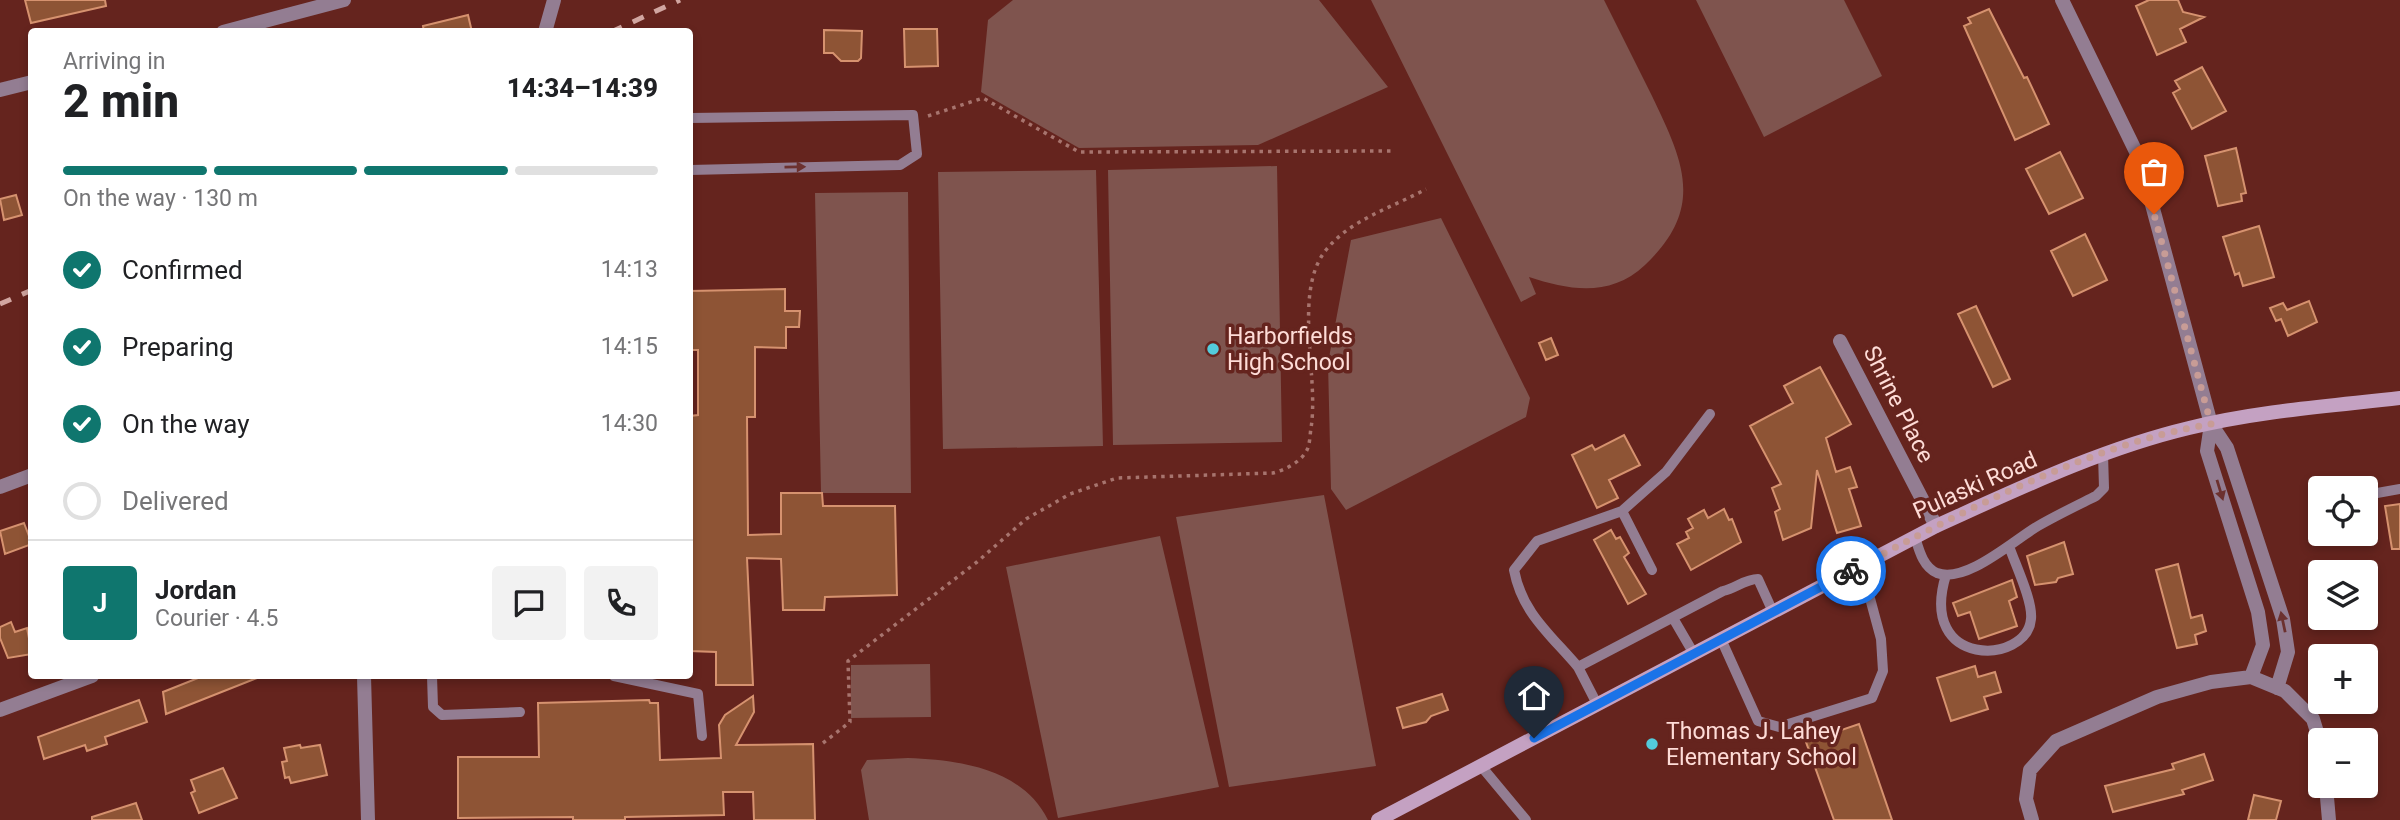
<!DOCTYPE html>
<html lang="en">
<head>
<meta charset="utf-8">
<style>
  :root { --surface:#fff; --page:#f2f2f2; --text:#202124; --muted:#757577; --line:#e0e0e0; --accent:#0f766e }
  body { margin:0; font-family:Roboto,sans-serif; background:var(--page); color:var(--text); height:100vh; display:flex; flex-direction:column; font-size:26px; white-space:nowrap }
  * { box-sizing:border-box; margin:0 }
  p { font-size:23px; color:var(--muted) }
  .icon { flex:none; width:38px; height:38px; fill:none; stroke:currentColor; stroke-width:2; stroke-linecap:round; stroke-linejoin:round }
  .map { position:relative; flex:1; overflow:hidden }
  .sheet { position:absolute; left:28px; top:28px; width:665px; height:651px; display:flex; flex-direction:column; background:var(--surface); border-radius:7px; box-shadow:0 4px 10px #0003 }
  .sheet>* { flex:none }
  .controls { position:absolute; left:2308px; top:476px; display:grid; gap:14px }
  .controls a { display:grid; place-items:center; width:70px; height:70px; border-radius:7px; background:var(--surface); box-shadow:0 4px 10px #0003; font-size:35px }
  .pin { position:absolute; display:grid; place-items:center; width:60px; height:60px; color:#fff; margin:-72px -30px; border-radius:50% 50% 50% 0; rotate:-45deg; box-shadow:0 0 7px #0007 }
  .pin .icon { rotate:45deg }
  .courier { position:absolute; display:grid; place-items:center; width:70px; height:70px; margin:-35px; border:5px solid #1a73e8; border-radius:50%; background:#fff; color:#222; box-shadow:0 2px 9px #0007 }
  .overview em { font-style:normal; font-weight:800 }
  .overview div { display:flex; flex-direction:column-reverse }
  .overview { display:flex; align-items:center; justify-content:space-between; height:119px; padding:0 35px }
  h1 { font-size:46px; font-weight:800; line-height:52px }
  .bar { display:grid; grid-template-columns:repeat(4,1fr); gap:10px 7px; align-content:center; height:84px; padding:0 35px }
  .bar i { height:9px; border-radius:5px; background:var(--line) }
  .bar .current { background:var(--accent) }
  .bar p { grid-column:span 4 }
  .line { display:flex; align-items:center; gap:18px; padding:0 35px; border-top:2px solid var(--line) }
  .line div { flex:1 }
  .round { display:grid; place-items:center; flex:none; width:74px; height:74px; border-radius:7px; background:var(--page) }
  ol { padding:0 35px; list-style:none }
  li { display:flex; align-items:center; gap:21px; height:77px }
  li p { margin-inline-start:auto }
  li .icon { padding:7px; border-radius:50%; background:var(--accent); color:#fff; stroke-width:4 }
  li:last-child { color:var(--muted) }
  li i { width:38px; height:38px; border:4px solid var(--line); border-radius:50% }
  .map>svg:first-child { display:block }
</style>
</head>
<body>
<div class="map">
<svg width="2400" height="820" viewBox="0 0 2400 820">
  <rect width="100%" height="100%" fill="#65241e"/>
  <path fill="#7f544e" d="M1013,0h306l69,87 -130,58 -179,3 -98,-56 7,-72z
    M1371,0h233c16,32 32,64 48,96 31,65 54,111 -7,169 -35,33 -76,25 -116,12l7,17 -15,8z
    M1696,0h148l38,76 -118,61z
    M1277,166l5,276 -169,3 -5,-275z
    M1096,170l7,276 -160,3 -5,-277z
    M908,192l3,301h-90l-6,-300z
    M1441,218l89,180 -4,19 -180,93 -15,-21 -3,-126 23,-123z
    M1324,495l52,271 -147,21 -53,-270z
    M1160,536l59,251 -161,31 -52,-251z
    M930,664l1,53 -80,1v-53z
    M908,758c51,2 114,10 140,62h-179l-8,-50 6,-10z"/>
  <path fill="#8e5435" stroke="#d6926f" stroke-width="2" d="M25,0h80l1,6 -75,17z
    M2149,0h29l5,12 21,5 -24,12 6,13 -29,13 -21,-49z
    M1989,9l35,69 3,-1 22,47 -34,16 -51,-114 7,-3 -3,-5z
    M468,15l4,17h-48l-1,-6z
    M904,29h33l1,37 -33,1z
    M824,30l38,1 -1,27 -3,3h-17l-8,-8h-9z
    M2202,67l24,44 -34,18 -19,-36 7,-4 -5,-8z
    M2236,148l10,45 -5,1 1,7 -24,5 -13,-50z
    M2060,152l23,46 -34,16 -23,-45z
    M16,195l6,20 -18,5 -4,-21z
    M2259,226l15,51 -31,9 -4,-13 -4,2 -12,-38z
    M2085,234l22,46 -34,16 -22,-45z
    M785,289v22h15l-1,16h-13v21l-31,-1v70h-8l1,118 33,-1v-41h41l1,13h72l2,89 -72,2 -1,13h-41l-2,-51 -34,-1 6,127h-37v-33l-26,-1v-235l8,-1v-65h-8v-59z
    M2309,301l8,21 -29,14 -7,-17 -5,2 -6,-13 13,-5 4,7z
    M1976,306l34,73 -17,8 -35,-73z
    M1551,338l7,17 -12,5 -7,-17z
    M1820,367l31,57 -25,14 10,34 14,-5 7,20 -8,2 12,37 -24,7 -20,-63 -6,58 -28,12 -8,-28 5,-3 -8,-21 9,-4 -31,-58 43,-23 -9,-17z
    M1624,435l16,30 -31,15 9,18 -21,10 -25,-53 20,-10 3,5z
    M2400,504v45h-8l-7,-43z
    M1724,509l5,11 3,-1 9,23 -50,28 -14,-26 12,-6 -3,-6 7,-4 -5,-9 16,-9 4,8z
    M24,523l8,21 -27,10 -5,-23z
    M1611,530l5,9 4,-2 9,16 -5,4 22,37 -18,10 -34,-64z
    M2064,542l9,32 -15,4 -2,4 -21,3 -8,-29z
    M2178,564l13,54 11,-3 4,16 -11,4 2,9 -20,4 -21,-78z
    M2012,580l5,17 -8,4 8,25 -38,13 -9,-27 -12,4 -5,-13z
    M11,622l4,10 12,-4 5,26 -24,4 -8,-20v-11z
    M1975,666l3,11 17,-5 6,20 -17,5 4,12 -37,12 -14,-43z
    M203,676l54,2 -91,36 -3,-22z
    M1442,694l6,16 -17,6 -5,6 -23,6 -6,-20z
    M753,696l1,16 -18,33 77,-1 2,76h-61l-1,-28h-30l1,23 -99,2v3h-52v-3l-115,1v-61h81l-1,-54 111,-3 1,3h8l2,57 61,-2 -2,-33 6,-10z
    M139,700l8,22 -42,15 2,7 -20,7 -2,-6 -41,14 -6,-22z
    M1859,724l33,96h-58l-28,-78z
    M300,745l1,3 19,-3 7,30 -36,8 -2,-6 -4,1 -3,-16 5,-1 -3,-13z
    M2204,754l9,26 -31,10 2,4 -71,18 -8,-26 69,-17 -2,-5z
    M223,768l14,30 -38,15 -8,-20 4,-2 -4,-11z
    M2254,795l27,6 -5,19h-28z
    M136,803l6,17h-50v-3z"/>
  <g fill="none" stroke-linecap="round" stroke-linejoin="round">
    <path stroke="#a7746e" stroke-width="3.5" stroke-dasharray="3.5 5" stroke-linecap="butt" d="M928,116l55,-18 96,54 312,-1
      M823,743l27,-21 -2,-61 129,-99 49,-43 44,-25 47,-16 156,-5c12,-3 28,-11 34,-23 3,-6 3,-16 4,-22 8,-50 -17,-131 12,-174 24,-34 69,-46 103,-65"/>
    <path stroke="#937d92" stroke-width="10" d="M690,118l223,-3 4,39 -17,11 -210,5
      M2366,495l34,-6
      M2314,505l6,-1
      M1622,511l30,59
      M1915,537c4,13 8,30 22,36 29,11 77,-33 101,-47 19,-11 38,-20 58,-30l8,-8 -1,-34
      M1946,575c-29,94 81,90 85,44 2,-18 -16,-55 -22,-73
      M1673,618l21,36
      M1721,639l37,82 21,6 93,-29 11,-27 -2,-32 -20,-74
      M1578,667c-27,-32 -56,-54 -64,-97l23,-29 85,-30 44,-39 44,-58
      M432,676l1,31 9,8 78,-3
      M614,676l84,18 4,42
      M1597,704l-19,-37 145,-76c13,-3 22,-12 35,-12l15,33
      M1481,766l45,54"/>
    <path stroke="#937d92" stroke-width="14" d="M2062,0l78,160 71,264 16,24 56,171 5,33 -11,36
      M223,32l121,-32
      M545,32l9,-32
      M0,90l32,-8
      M1840,341l96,185
      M2211,424l-4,27 51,161 5,33 -12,32
      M0,487l32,-12
      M364,676l4,144
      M0,710l92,-34
      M2326,786l3,34
      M2032,820l-6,-21 4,-29 26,-29 101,-44 54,-15 40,-5 34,14 28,28 7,23"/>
    <path stroke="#c4a1c2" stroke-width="14" d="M1378,820l558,-294c82,-37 165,-77 253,-98 69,-17 141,-22 211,-30"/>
    <path stroke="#d1a6a1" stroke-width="5" stroke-dasharray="12 12" stroke-linecap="butt" d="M611,32l69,-32
      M0,304l32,-14"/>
  </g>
  <defs><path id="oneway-solid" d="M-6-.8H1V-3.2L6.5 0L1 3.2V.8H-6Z" transform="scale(1.75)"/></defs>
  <g fill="#6c312f">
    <use href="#oneway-solid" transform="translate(795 167) rotate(-1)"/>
    <use href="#oneway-solid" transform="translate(2220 490) rotate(73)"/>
    <use href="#oneway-solid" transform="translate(2283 622) rotate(-102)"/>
  </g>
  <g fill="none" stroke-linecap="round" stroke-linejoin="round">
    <path stroke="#c89c96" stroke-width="7" stroke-dasharray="0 12.6" d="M1851,571c108,-58 239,-127 360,-147l-57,-210"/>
    <path stroke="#1a73e8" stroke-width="9" d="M1534,738l317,-167"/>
  </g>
  <g fill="#53cbdb" stroke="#65241e" stroke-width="2.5">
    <circle cx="1213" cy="349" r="7"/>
    <circle cx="1652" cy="744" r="7"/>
  </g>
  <g text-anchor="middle" stroke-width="7" stroke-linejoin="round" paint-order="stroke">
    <g font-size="23" fill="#fedcd7" stroke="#65241e" text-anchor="start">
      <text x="1227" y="344">Harborfields<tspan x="1227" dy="26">High School</tspan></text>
      <text x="1666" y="739">Thomas J. Lahey<tspan x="1666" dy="26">Elementary School</tspan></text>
    </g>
    <g font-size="23" fill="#fedcd7" stroke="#65241e">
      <text transform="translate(1899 404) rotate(63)" y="8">Shrine Place</text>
      <text transform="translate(1975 485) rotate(-24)" y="8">Pulaski Road</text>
    </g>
  </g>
</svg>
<div class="controls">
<a><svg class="icon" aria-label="locate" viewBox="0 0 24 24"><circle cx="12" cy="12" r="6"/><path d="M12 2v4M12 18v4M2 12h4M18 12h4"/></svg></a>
<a><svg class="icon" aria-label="layers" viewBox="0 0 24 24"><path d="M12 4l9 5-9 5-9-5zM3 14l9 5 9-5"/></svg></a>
<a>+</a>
<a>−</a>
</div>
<div class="pin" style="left:2154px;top:214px;background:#ea580c"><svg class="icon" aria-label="bag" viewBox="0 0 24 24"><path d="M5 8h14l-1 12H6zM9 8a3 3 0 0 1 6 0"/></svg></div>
<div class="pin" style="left:1534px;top:738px;background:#1f2937"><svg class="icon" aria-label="home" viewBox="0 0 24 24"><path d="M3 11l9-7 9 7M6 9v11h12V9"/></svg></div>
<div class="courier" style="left:1851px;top:571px"><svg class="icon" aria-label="bike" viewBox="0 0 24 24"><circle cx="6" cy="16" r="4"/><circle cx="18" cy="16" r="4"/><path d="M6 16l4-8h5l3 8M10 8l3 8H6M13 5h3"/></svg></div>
<section class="sheet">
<div class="overview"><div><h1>2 min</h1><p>Arriving in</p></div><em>14:34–14:39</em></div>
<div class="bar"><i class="current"></i><i class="current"></i><i class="current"></i><i></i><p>On the way · 130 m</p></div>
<ol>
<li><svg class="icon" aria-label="check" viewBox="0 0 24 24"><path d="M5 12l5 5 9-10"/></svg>Confirmed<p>14:13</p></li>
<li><svg class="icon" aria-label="check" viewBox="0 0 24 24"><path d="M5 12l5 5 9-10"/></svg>Preparing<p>14:15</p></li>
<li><svg class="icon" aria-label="check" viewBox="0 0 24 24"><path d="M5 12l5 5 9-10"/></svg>On the way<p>14:30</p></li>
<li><i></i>Delivered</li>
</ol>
<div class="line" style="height:126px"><b class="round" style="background:var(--accent);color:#fff">J</b><div><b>Jordan</b><p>Courier · 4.5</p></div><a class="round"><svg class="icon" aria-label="chat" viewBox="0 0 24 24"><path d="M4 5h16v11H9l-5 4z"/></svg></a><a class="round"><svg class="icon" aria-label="phone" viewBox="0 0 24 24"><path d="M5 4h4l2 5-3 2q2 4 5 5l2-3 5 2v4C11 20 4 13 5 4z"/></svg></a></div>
</section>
</div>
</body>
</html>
